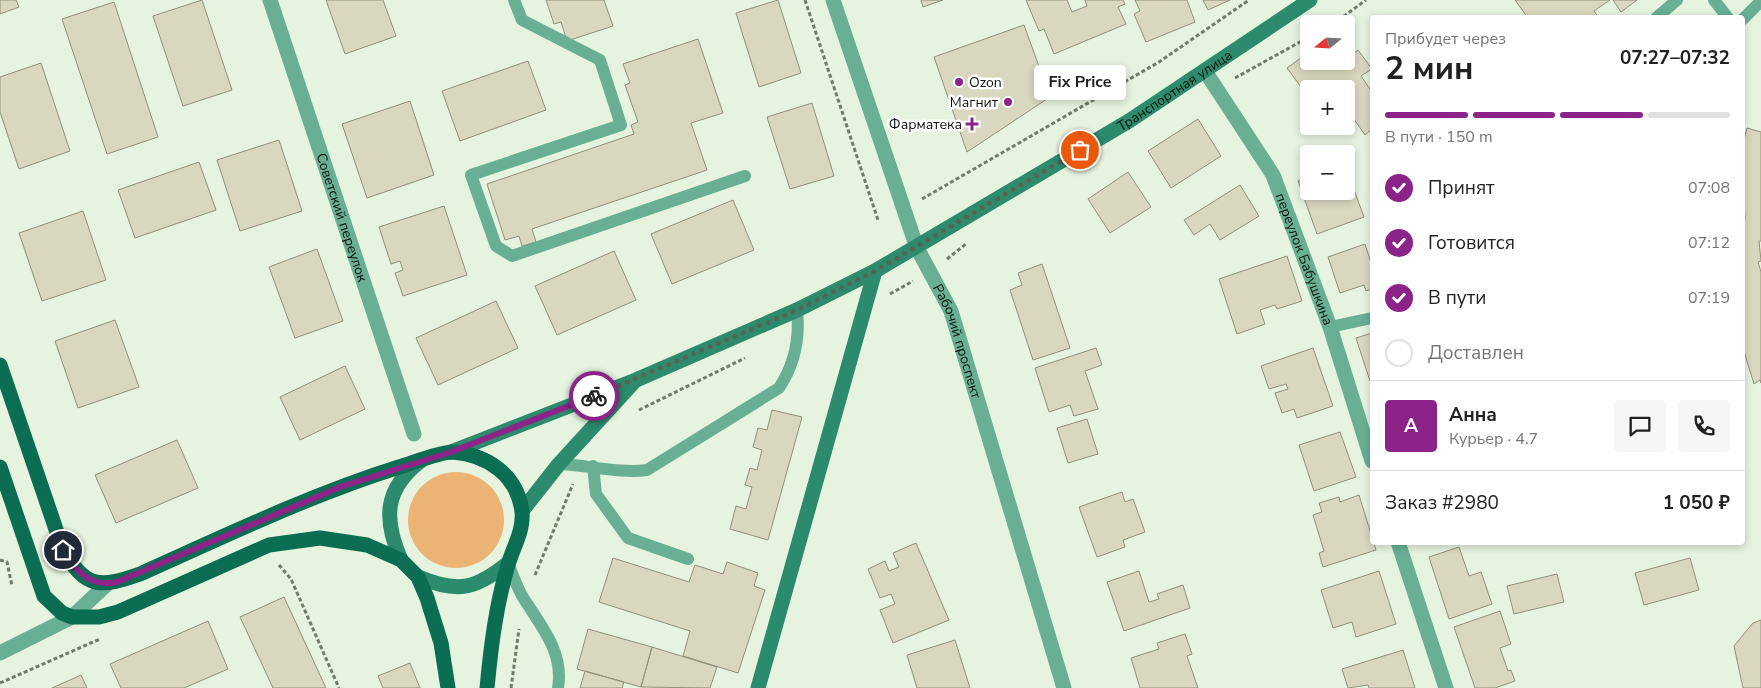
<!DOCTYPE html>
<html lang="ru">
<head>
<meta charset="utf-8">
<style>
  :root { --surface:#fff; --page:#f6f6f6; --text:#202124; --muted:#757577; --line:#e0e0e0; --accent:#8c2388 }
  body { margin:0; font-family:"Nunito Sans",sans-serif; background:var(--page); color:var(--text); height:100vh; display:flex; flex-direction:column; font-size:19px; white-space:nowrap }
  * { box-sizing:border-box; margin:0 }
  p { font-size:16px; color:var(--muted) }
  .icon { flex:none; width:28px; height:28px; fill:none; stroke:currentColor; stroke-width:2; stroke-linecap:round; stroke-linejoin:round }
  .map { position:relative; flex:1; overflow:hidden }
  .side { position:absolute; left:1370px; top:15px; width:375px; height:530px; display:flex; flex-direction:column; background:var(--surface); border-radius:5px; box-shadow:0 2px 8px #0003 }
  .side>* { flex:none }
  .needle { width:32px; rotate:252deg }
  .controls { position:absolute; left:1300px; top:15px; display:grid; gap:10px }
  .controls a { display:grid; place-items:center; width:55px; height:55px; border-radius:5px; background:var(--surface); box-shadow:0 2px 8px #0003; font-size:25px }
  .pin { position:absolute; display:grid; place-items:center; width:42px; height:42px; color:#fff; margin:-21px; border:2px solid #fff; border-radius:50%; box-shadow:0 1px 5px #0007 }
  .courier { position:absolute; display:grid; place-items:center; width:50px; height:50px; margin:-25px; border:4px solid #8c2388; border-radius:50%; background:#fff; color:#222; box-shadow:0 1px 6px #0007 }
  .bubble { position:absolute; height:35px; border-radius:5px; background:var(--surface); box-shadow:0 2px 8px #0003; font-size:16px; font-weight:700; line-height:35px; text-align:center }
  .summary em { font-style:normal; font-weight:700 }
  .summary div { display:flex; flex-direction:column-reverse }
  .summary { display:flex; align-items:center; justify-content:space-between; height:85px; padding:0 15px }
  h1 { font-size:32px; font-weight:700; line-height:38px }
  .bar { display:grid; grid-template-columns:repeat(4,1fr); gap:8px 5px; align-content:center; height:60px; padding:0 15px }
  .bar i { height:6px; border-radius:4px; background:var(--line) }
  .bar .active { background:var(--accent) }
  .bar p { grid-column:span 4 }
  .line { display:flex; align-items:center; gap:12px; padding:0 15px; border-top:1px solid var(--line) }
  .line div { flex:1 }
  .round { display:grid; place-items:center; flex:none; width:52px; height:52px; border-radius:5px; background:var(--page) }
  ol { padding:0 15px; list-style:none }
  li { display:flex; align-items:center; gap:15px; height:55px }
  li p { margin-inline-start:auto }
  li .icon { padding:5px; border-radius:50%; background:var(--accent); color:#fff; stroke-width:4 }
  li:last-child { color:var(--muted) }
  li i { width:28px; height:28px; border:2px solid var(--line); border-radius:50% }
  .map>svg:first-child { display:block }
</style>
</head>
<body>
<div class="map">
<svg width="1761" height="688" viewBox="0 0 1761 688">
  <rect width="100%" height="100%" fill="#e6f3df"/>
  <path fill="#ebb374" d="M408 520a48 48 0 1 1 96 0a48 48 0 1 1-96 0Z"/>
  <path fill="#dad7c0" stroke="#918f7a" d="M0,0h16l3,7 -19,7z
    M202,0l30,90 -49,16 -30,-90z
    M326,0h57l13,36 -51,18z
    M546,0h58l9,26 -46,15 -6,-19 -7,2z
    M778,0l23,73 -42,14 -23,-74z
    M921,0h22l-20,7z
    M1026,0h41l5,12 15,-6 -2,-6h38l2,4 -7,3 8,17 -72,30 -10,-25 -5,2z
    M1135,0h52l8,22 -49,20 -12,-28 6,-3z
    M1203,0h27l-22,10z
    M1515,0h95l-16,11 3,4 -3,3h-66z
    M1613,0h24l-16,12z
    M114,2l44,135 -51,17 -45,-135z
    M1024,25l26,72 -83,55 -33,-95z
    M698,39l25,74 -32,10 16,47 -175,59 4,13 -14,4 -3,-10 -14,4 -18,-56 147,-50 -3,-9 7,-3 -13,-37 5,-2 -7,-19z
    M1346,48l5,7 7,-5 14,19 -11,7 11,16v37l-7,6 -16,-23 5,-3 -8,-11v-9h-37v9l-22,-30 22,-16v9h37z
    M528,61l18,49 -86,31 -18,-50z
    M41,63l29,88 -51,18 -19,-57v-35z
    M410,101l24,74 -67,23 -25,-74z
    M812,103l22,73 -44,13 -23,-72z
    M1198,119l23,37 -50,32 -23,-37z
    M1747,128l14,4v109h-2l2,20 -3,1 3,10v111l-1,-3 -6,4 -12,-39v-124l3,-1 -3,-73z
    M279,140l23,71 -62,20 -23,-71z
    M199,162l17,48 -81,28 -17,-48z
    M1128,172l23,35 -41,26 -22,-34z
    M1349,176l15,41 -47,17 -19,-53 11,-4v14h37v-14z
    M1240,185l19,31 -39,24 -10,-16 -16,11 -10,-15z
    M733,200l21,50 -82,34 -21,-50z
    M444,206l23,69 -64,21 -8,-23 8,-3 -3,-9 -9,3 -12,-37z
    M83,211l23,69 -64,21 -23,-68z
    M1365,244l7,22v23l-6,2 -2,-6 -24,8 -12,-36z
    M317,249l26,72 -48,17 -26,-71z
    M614,251l22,49 -79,35 -22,-49z
    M1287,256l15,45 -25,8 -2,-4 -15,5 5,14 -28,10 -18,-55z
    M1042,264l28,84 -37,12 -23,-70 12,-5 -4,-12z
    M496,301l22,47 -80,37 -22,-47z
    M115,320l24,67 -61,21 -23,-67z
    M1372,333v47l-2,1 -14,-43z
    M1096,348l6,17 -17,6 13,38 -24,7 -4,-11 -21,7 -14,-44z
    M1313,348l20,58 -36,12 -3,-9 -12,4 -7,-20 13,-4 -2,-5 -17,5 -8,-23z
    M345,366l20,43 -65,31 -20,-43z
    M772,410l30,7 -34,123 -38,-11 6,-23 10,3 6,-22 -7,-2 5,-17 7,2 5,-20 -9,-3 5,-19 9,2z
    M1087,419l11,35 -30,9 -11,-35z
    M1340,432l16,45 -42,14 -15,-46z
    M177,440l21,48 -82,35 -21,-48z
    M1122,492l3,10 8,-3 12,33 -22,8 2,7 -28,10 -18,-50z
    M1359,495l17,55 -53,17 -4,-14 5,-2 -11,-36 9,-3 -3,-9 20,-6 1,5z
    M916,543l33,77 -56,23 -13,-33 15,-6 -4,-10 -11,4 -12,-29 17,-8 4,10 10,-4 -6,-14z
    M1459,547l10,29 12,-4 11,32 -43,15 -20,-62z
    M613,558l76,24 6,-17 28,9 4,-12 31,11 -4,13 11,4 -27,83 -55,-17 7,-25 -91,-29z
    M1690,558l9,32 -55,15 -9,-32z
    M1139,571l10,31 10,-3 -2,-5 26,-9 7,23 -66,23 -17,-49z
    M1379,571l17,53 -40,13 -4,-15 -19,6 -12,-38z
    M1557,574l7,28 -50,12 -7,-28z
    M284,597l42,91h-53l-33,-71z
    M1500,611l11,33 -11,4 8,23 3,-1 4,11 -20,7h-20l-21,-61z
    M1761,620v68h-18l-9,-42 19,-23z
    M208,621l20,48 -44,19h-63l-11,-24z
    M588,629l64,18 -11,40 -64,-18z
    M1185,634l7,20 -5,2 11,32h-58l-9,-30 28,-9 -2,-6z
    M955,640l15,48h-53l-10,-33z
    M652,647l65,20 -7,21 -69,-1z
    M1403,650l12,38h-46l-1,-3 -20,3 -6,-19z
    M410,663l10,25h-37l-5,-12z
    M585,671l39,11 -2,6h-42z
    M81,675l6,13h-35z"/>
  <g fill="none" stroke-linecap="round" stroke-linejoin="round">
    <path stroke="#717a6d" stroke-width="3" stroke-dasharray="4 2.5" stroke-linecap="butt" d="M805,0l73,220
      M1333,24l33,-24
      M1235,78l74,-41
      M922,199l237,-137 90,-62
      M947,259l19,-15
      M890,294l23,-13
      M639,410l106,-52
      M0,560l7,2 5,24
      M279,565l12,14 48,109
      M535,575l38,-91
      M0,683l100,-44
      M511,688l8,-59"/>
    <path stroke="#68af94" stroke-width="12" d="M514,0l8,20 78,40 21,65 -150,50 25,71 16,10 233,-80
      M1714,0l14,18
      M1656,18l21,-18
      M1742,20l19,-19
      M1330,327l42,-9
      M559,464c28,1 62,10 88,6l132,-82c16,-24 21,-50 18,-78
      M593,466l3,28 32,44 60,21
      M508,563c5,12 9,25 16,36 18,28 40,54 34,89"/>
    <g stroke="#68af94" stroke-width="15">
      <path id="s1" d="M270,0l144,434"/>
      <path id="s2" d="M833,0l84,248 34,63 113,377"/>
      <path id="s3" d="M1205,71l68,104 57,152 42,134"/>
      <path d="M1398,542l48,146"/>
      <path d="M0,653l72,-36 34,-32"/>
    </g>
    <g stroke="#2c8b6c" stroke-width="15">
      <path id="s4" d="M451,452l185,-72 161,-70 78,-39 254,-150 181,-121"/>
      <path d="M522,511l37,-47 74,-81"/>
      <path d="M401,560c-18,-41 -17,-72 21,-100"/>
      <path d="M418,577c39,16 57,13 90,-14"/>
      <path d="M758,688l117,-417"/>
    </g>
    <path stroke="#0b6e53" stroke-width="15" d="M0,365l63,185c23,39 37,38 77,24 85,-38 170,-79 259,-107 14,-4 40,-15 54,-15 35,3 64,23 69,59 2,20 -9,36 -14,54 -12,40 -17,81 -21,123
      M0,467l44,129 18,17 10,4h27l19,-5 151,-67 51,-7 47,7 34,15 17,17 9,21 14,45 7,45"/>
  </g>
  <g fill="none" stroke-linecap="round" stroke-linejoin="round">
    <path stroke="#596155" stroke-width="5" stroke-dasharray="0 9" d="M594,396l203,-86 78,-39 205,-121"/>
    <path stroke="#8c2388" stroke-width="6" d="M63,550c12,21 28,38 54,32l223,-95 111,-35 143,-56"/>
  </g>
  <g fill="#8c2388" stroke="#fff" stroke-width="2">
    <circle cx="959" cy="82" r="5"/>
    <circle cx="1008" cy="102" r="5"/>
    <path d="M969.5 116.5h5v5h5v5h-5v5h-5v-5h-5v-5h5z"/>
  </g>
  <g text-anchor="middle" stroke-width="5" stroke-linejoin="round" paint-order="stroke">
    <g font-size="14" fill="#0d120b" stroke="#fff" text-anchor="end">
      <text x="969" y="87" text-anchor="start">Ozon</text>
      <text x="998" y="107">Магнит</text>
      <text x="962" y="129">Фарматека</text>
    </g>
    <g font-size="14" fill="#0d120b" stroke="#fff">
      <text dy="5" stroke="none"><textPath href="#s4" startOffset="811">Транспортная улица</textPath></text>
      <text dy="5" stroke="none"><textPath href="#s1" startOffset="229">Советский переулок</textPath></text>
      <text dy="5" stroke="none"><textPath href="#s3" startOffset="214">переулок Бабушкина</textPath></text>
      <text dy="5" stroke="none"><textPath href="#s2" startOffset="364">Рабочий проспект</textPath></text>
    </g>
  </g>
</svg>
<div class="controls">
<a><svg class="needle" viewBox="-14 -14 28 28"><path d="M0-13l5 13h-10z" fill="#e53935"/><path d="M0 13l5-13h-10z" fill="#757577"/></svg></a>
<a>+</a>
<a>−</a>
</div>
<div class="pin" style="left:1080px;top:150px;background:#ea580c"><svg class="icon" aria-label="bag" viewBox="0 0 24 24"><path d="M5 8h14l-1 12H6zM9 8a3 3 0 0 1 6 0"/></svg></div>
<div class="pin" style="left:63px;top:550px;background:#1f2937"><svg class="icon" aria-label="home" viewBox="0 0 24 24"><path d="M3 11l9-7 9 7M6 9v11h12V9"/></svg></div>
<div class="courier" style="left:594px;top:396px"><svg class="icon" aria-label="bike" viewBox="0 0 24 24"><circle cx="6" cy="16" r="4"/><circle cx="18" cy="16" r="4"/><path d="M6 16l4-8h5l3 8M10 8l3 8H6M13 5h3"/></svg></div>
<div class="bubble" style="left:1034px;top:65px;width:92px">Fix Price</div>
<section class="side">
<div class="summary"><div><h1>2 мин</h1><p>Прибудет через</p></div><em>07:27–07:32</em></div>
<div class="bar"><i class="active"></i><i class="active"></i><i class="active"></i><i></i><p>В пути · 150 m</p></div>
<ol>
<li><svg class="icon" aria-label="check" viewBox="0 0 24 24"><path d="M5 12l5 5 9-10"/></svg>Принят<p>07:08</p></li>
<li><svg class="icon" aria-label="check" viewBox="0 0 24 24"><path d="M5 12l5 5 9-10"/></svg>Готовится<p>07:12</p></li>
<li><svg class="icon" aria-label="check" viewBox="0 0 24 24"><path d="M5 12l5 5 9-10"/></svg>В пути<p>07:19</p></li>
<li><i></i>Доставлен</li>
</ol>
<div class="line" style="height:90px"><b class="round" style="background:var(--accent);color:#fff">А</b><div><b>Анна</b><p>Курьер · 4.7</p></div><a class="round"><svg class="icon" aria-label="chat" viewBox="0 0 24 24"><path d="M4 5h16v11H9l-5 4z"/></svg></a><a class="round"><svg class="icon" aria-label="phone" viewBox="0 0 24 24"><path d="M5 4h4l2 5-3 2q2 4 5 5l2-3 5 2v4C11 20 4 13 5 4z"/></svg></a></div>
<div class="line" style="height:65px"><div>Заказ #2980</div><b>1 050 ₽</b></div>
</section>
</div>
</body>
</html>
